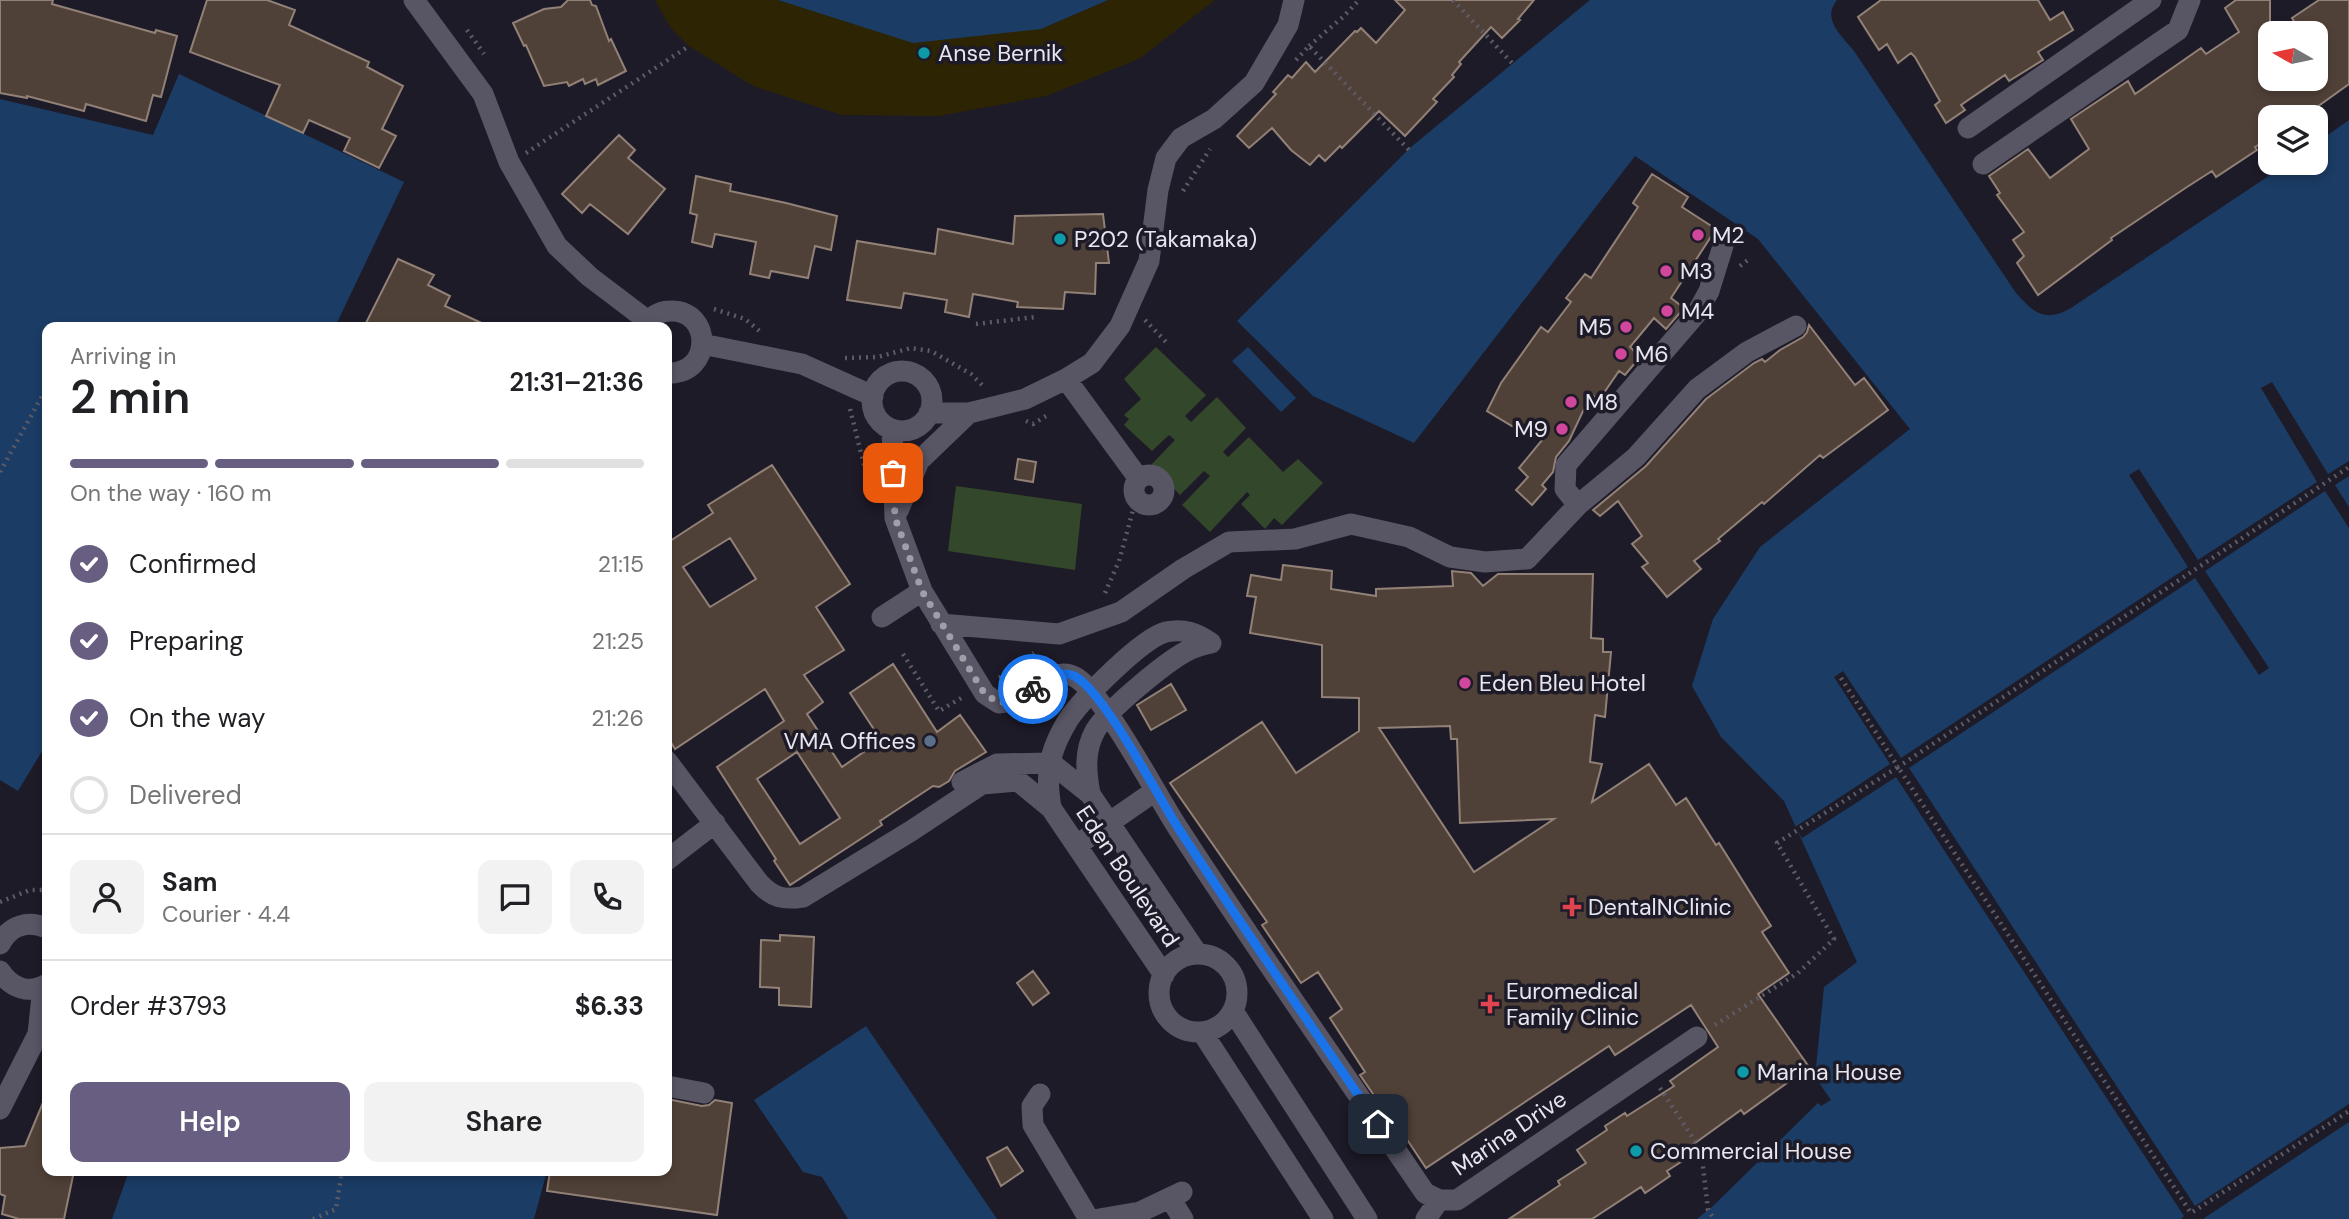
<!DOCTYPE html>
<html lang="en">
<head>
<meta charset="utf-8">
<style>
  :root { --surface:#fff; --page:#f2f2f2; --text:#202124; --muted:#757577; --line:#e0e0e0; --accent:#685e81 }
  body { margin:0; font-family:"DM Sans",sans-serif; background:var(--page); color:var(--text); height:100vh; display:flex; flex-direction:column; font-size:26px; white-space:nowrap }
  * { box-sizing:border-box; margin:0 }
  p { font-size:23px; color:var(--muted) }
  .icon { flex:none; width:38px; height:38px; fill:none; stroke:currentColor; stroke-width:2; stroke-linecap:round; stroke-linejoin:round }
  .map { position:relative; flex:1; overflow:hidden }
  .details { position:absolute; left:42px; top:322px; width:630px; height:854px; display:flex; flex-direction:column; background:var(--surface); border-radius:14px; box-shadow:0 4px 10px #0003 }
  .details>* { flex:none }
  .needle { width:46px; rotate:279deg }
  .buttons { position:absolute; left:2258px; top:21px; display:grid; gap:14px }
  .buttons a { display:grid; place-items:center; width:70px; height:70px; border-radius:14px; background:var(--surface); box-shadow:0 4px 10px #0003; font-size:35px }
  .pin { position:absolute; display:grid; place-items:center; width:60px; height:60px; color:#fff; margin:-30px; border-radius:14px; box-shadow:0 4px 10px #0006 }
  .courier { position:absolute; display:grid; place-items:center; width:70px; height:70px; margin:-35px; border:5px solid #1a73e8; border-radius:50%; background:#fff; color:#222; box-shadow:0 2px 9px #0007 }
  .overview em { font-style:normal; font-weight:600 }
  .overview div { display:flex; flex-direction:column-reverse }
  .overview { display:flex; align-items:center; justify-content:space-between; height:119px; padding:0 28px }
  h1 { font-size:46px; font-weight:600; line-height:52px }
  .bar { display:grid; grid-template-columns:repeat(4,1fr); gap:10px 7px; align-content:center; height:84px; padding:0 28px }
  .bar i { height:9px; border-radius:5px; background:var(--line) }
  .bar .current { background:var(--accent) }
  .bar p { grid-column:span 4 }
  .line { display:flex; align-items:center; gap:18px; padding:0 28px; border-top:2px solid var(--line) }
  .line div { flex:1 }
  .round { display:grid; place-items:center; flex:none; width:74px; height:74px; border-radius:14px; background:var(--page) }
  ol { padding:0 28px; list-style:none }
  li { display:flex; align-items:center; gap:21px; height:77px }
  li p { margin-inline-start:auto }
  li .icon { padding:7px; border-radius:50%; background:var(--accent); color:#fff; stroke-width:4 }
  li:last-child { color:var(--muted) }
  li i { width:38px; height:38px; border:4px solid var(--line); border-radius:50% }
  .cta { display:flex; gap:14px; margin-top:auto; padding:14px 28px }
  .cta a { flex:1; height:80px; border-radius:14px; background:var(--accent); color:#fff; font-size:28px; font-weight:600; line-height:80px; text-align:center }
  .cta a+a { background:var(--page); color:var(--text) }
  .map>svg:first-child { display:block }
</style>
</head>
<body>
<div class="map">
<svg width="2349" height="1219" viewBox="0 0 2349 1219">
  <rect width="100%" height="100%" fill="#1e1b28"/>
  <path fill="#33482a" d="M1156,347l50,48 -21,21 6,6 26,-25 29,31 -23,24 5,5 21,-20 34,35 15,-13 25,24 -41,42 -8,-7 -9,11 -24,-25 9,-9 -3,-3 -37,40 -28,-27 28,-29 -6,-5 -24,24 -29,-30 24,-25 -6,-5 -17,16 -28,-26 5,-6 -5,-4 17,-16 -17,-20z
    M956,486l126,18 -7,66 -127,-19z"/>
  <path fill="#2c2403" d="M655,0h123l4,2 259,27 67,-29h107l-76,59 -93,37 -107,20 -97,-1 -89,-29 -64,-40 -19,-19z"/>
  <path fill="#1b3c65" d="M778,0h330l-67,29 -128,14z
    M1590,0h247c-16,19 5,36 17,51l162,242c18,20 29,30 55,15l217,-145h27v-19l34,-24v1099h-652l16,-13 105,-103 3,3 10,-6 -16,-23 9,-90 33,-25 -73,-161 -63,-64 -29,-51 21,-67 47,-72 150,-118 -152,-190 -123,-83 -221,287 -101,-47 -76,-75 174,-174z
    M179,74l225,108 -69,145h-288v416l-29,48 -18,-11v-681l153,36z
    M1248,347l48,51 -15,14 -49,-51z
    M866,1026l131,193h-149l-26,-42 -19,-5 -49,-72z
    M129,1171h418l-13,48h-422z"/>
  <path fill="#1e1b28" d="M2272,382l56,92 21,-13v15l-14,9 14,22v21l-24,-37 -120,80 64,97 -10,7 -64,-97 -286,190 286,438 154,-102v18l-146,97h-22l3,-3 -288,-439 -94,61 -7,-11 95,-63 -56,-87 9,-6 58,87 287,-191 -59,-92 10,-6 59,91 119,-78 -56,-94z"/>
  <path fill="#504138" stroke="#928177" stroke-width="2" fill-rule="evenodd" d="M0,0h53l-1,4 103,29 1,-3 21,6 -16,61 -8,-2 -7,26 -60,-17 -2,7 -57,-15v2l-27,-5z
    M207,0h60l28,10 -6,15 80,37 -2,5 36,19 -21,43 14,7 -17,32 -35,-17 6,-13 -41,-18 -6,13 -37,-17 14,-31 -90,-33z
    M568,0h22l2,5 4,1 13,35 2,-2 15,32 -28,14 -2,-6 -11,5 -2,-5 -14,7 -2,-4 -23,4 -18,-41 -2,1 -11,-23 31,-14 17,-2z
    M1395,0h139l-16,19 2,1 -18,18 -11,-11 -32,35 2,2 -9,11 2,2 -21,22 4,3 -32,34 -26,-25 -37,37 -2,-2 -15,15 -6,-6 -9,10 -19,-15 -19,-22 -23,20 -12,-12 39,-42 -3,-2 15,-17 4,3 14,-16 9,10 40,-41 2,1 4,-4 15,15 29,-33z
    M1881,0h157l12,20 13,-8 10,18 -35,22 5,8 -34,21 -4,-6 -44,30 4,5 -19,13 -11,-18 5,-4 -25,-44 -4,-4 -13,10 -11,-19 -8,6 -21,-33z
    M2236,0h34v79h45v-46h-14l-9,-15 27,-18h30v84l-46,33h-33v21l-15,9 2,3 -41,27 -4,-6 -25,16 -76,51 1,2 -74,55 -21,-32 7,-7 -11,-16 11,-8 -27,-37 3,-2 -11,-17 39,-27 22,29 39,-29 -18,-30 57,-38 7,13 66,-46 5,6 33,-22 -14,-24z
    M619,135l16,15 -7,8 37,31 -37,45 -38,-30 -8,9 -20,-19z
    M1652,174l36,23 -6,10 34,22 -45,69 13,10 -18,21 -12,-11 -24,29 10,10 -15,18 -6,-4 -20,29 -8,-6 -22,47 -13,16 -3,15 -11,13 4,4 -14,16 -16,-15 12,-13 -9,-9 24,-29 -31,-13 -25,-15 14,-28 40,-56 7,5 23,-30 -5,-4 19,-24 6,4 47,-71 -5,-4z
    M696,176l35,8 -1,7 56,12 51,13 -6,34 -16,-4 -7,32 -37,-7 -2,7 -19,-4 6,-32 -41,-8 -3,13 -20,-5 5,-27 -7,-2z
    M1103,214l6,49h-13l-1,31 -30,-2 -2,17 -46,-2 1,-5 -45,-8 -4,23 -24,-5 2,-12 -43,-7 -3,15 -54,-8 10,-59 78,13 3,-25 75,15 2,-28z
    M398,259l36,16 -6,10 22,11 -5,10 45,21h-126z
    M1809,325l46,60 9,-7 24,32 -65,48 -3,-3 -56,49 -2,-2 -44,37 2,2 -26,20 7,8 -34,28 -25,-30 6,-4 -16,-19 10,-8 -24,-35 -18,15 -7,-6 53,-44 60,-67 48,-36 8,-4 3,3 15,-12 23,-13 4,-5z
    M1018,459l18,3 -3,20 -18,-3z
    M772,465l78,119 -34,23 28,43 -40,25 19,27 -16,12 35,53 39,-27 -31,-47 43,-29 44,68 23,-17 26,37 -31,19 -6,10 -10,6 -6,-1 -53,35 2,4 -92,60 -16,-24 2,-2 -59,-92 67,-46 -19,-32 -90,60 -8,-13v-193l46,-30 -5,-8zM730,538l26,41 -46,28 -27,-40zM797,752l43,66 -40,26 -43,-65z
    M1283,565l49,6 -1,18 45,7v-7l77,-3 -1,-15 19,2 12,13 15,-12h95l-2,64 12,1v13h8l-6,65 -10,-2 -5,47 12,2 -10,38 57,-38 27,41 10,-7 30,47 3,-2 52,83 -9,6 27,41 -31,21 51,73 -65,47 -3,-4 -50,36 4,7 -28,18 3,5 -25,17 -4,-6 -49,32h-83l51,-34 -2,-4 28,-18 -9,-13 30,-20 -2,-4 20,-13 2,3 47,-30 -4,-5 48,-34 -27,-42 -76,50 -6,-9 -183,122 -40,-60 -2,2 -24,-35 5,-3 -35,-54 12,-9 -24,-37 -17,11 -33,-49 -6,-9 5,-3 -97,-139 92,-61 34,51 63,-42v-33l-37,-1v-52l-72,-12 6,-36 -9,-1 4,-21 30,5zM1450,726l1,13h6l3,84 94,-4 -80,53 -95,-144z
    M1171,684l15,26 -35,20 -14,-25z
    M780,935l34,2 -3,70 -32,-2v-17l-19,-1 1,-47 19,1z
    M1033,971l16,22 -16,12 -16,-22z
    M47,1093v78h27l-10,48h-45l-17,-5 3,-18 -5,-2v-46l25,-2z
    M667,1099l35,7 7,-1 6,-5 17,3 -15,112 -170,-24 3,-20h117z
    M1007,1147l16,24 -22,15 -14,-28z"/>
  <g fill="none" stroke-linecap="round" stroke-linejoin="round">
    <path stroke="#5d5b66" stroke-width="4.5" stroke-dasharray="2 5" stroke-linecap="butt" d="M1453,0l59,63
      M467,30l17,24
      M1309,46l34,-29 16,-17
      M1296,60l13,-14 100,104
      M526,153l163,-107
      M1183,191l27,-42
      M1740,266l8,-6
      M714,309l31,10 17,14
      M1145,320l23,24
      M976,324l59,-7
      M845,358l33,-1 33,-9 20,3 40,23 13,13
      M850,409l20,80
      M1026,421l7,3 13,-8
      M0,472l47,-85
      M1105,593l14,-32 17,-62
      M903,654l36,57 24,-14
      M999,678l15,-8 20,-17
      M1841,678l57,89 451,-300
      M0,902l30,-12h17
      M1715,1025l83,-52 36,-34 -57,-96 121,-76 293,446 158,-102
      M1660,1088l41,62 7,60 6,9
      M313,1219l23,-10 6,-38"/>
    <path stroke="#585564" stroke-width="21" d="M414,0l69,94 26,68 48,84 33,31 58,44
      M1968,128l183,-128
      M1983,164l195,-134 12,-30
      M644,327c6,-9 15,-16 26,-16 42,-2 44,64 -3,62
      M702,344l100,20 71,32
      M872 401a30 30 0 1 1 60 0a30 30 0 1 1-60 0Z
      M1066,379l73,100
      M929,413h40l56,-14 41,-20 26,-16 28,-37 29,-65 9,-71 8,-32 15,-20 33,-19 40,-36 34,-58 6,-25
      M892,429l3,89 27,73 63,103 14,9c5,-1 11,-1 15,-3 19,-8 39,-35 61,-23 27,14 81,117 101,148 80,124 166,245 249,368l14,7h18l240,-163
      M1134 490a15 15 0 1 1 30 0a15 15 0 1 1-30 0Z
      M1578,505l-13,-16 1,-24 131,-152 12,-22 14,-45
      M898,511l21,-50 50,-48
      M882,617l40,-26
      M941,624l118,10 62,-22 62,-43 46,-27 66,-3 56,-15 58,13 41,20 35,5 42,-3 51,-54 58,-48 61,-68 50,-37 49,-26
      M667,761l92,122c14,15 24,17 44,14l108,-66 71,-47 36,-3 33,27
      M962,782l35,-18 54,-1 39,31
      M1077,845l78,-54
      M667,860l48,-37
      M0,944c10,-19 28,-24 47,-16
      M1197,953l-107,-159c-4,-22 -6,-43 5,-63 11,-20 70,-68 90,-79 8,-5 17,-7 26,-9
      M1159 993a39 39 0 1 1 78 0a39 39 0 1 1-78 0Z
      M0,971c11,17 29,24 47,13
      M1164,975l-113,-167c-3,-17 -4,-37 1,-53 3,-11 10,-25 16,-35 14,-21 74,-82 98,-88 18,-4 31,1 45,11
      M1233,1011l134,208
      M1202,1032l121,187
      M667,1086l37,7
      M1040,1094l-8,12 1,19 56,94
      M0,1109l38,-75 5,-47
      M1170,1198l13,21
      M1099,1219l41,-7 42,-20
      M1426,1219l13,-19"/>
  </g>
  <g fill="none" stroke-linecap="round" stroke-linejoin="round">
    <path stroke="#a19ea9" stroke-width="7" stroke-dasharray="0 12.6" d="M893,473l2,45 27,73 59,97 4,6 14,9 15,-3 19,-11"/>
    <path stroke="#1a73e8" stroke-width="9" d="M1033,689c13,-8 27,-21 43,-12 29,17 80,116 101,149 65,101 134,199 201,298"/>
  </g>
  <g fill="#0f9aa8" stroke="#1e1b28" stroke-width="2.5">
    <circle cx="924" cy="53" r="7"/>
    <circle cx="1060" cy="239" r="7"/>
    <circle cx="1743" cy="1072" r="7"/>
    <circle cx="1636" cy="1151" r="7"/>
  </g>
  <g fill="#d1479c" stroke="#1e1b28" stroke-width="2.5">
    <circle cx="1698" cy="235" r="7"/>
    <circle cx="1666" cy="271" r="7"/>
    <circle cx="1667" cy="311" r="7"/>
    <circle cx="1626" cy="327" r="7"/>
    <circle cx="1621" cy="354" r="7"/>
    <circle cx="1571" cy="402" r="7"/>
    <circle cx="1562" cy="429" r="7"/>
    <circle cx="1465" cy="683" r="7"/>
  </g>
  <circle fill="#5c6f8a" stroke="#1e1b28" stroke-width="2.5" cx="930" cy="741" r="7"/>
  <g fill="#e0444e" stroke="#1e1b28" stroke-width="2.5">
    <path d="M1568.5 896.5h7v7h7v7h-7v7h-7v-7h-7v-7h7z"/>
    <path d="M1486.5 993.5h7v7h7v7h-7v7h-7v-7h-7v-7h7z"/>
  </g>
  <g text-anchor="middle" stroke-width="7" stroke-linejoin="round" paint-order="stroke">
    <g font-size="23" fill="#e7e5ee" stroke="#1e1b28" text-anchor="start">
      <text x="938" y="61">Anse Bernik</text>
      <text x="1712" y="243">M2</text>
      <text x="1074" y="247">P202 (Takamaka)</text>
      <text x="1680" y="279">M3</text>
      <text x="1681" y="319">M4</text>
      <text x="1612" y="335" text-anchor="end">M5</text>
      <text x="1635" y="362">M6</text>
      <text x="1585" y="410">M8</text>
      <text x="1548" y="437" text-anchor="end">M9</text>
      <text x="1479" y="691">Eden Bleu Hotel</text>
      <text x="916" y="749" text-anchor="end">VMA Offices</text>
      <text x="1588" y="915">DentalNClinic</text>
      <text x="1506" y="999">Euromedical<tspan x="1506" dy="26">Family Clinic</tspan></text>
      <text x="1757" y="1080">Marina House</text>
      <text x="1650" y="1159">Commercial House</text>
    </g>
    <g font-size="23" fill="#e7e5ee" stroke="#1e1b28">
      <text transform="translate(1128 876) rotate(56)" y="8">Eden Boulevard</text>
      <text transform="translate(1509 1133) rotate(-34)" y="8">Marina Drive</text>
    </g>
  </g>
</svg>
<div class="buttons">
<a><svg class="needle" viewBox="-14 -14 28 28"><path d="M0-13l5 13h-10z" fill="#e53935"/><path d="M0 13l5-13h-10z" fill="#757577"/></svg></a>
<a><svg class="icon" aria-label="layers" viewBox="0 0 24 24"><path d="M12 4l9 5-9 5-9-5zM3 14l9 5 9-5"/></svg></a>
</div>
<div class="pin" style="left:893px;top:473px;background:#ea580c"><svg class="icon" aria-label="bag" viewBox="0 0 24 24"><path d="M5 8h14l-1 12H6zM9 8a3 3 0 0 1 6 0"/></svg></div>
<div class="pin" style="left:1378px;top:1124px;background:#1f2937"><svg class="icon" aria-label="home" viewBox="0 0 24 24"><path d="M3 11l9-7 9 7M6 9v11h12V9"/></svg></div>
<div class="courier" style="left:1033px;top:689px"><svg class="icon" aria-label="bike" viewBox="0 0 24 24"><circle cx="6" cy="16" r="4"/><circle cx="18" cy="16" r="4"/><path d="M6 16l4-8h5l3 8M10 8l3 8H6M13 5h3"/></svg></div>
<section class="details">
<div class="overview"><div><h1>2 min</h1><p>Arriving in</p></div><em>21:31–21:36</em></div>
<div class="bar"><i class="current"></i><i class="current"></i><i class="current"></i><i></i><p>On the way · 160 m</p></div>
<ol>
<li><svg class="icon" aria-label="check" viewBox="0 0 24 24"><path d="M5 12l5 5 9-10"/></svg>Confirmed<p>21:15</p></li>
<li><svg class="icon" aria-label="check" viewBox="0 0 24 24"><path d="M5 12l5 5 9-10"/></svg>Preparing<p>21:25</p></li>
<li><svg class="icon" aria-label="check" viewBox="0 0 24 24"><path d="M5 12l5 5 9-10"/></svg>On the way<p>21:26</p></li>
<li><i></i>Delivered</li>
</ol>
<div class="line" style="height:126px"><a class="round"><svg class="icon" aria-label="person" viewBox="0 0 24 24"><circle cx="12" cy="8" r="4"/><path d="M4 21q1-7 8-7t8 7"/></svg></a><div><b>Sam</b><p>Courier · 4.4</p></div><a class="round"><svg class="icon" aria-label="chat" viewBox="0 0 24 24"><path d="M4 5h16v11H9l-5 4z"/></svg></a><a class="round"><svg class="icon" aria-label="phone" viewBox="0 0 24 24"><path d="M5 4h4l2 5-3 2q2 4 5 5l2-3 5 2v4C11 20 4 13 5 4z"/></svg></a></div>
<div class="line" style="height:91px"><div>Order #3793</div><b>$6.33</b></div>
<div class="cta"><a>Help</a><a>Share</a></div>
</section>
</div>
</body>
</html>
